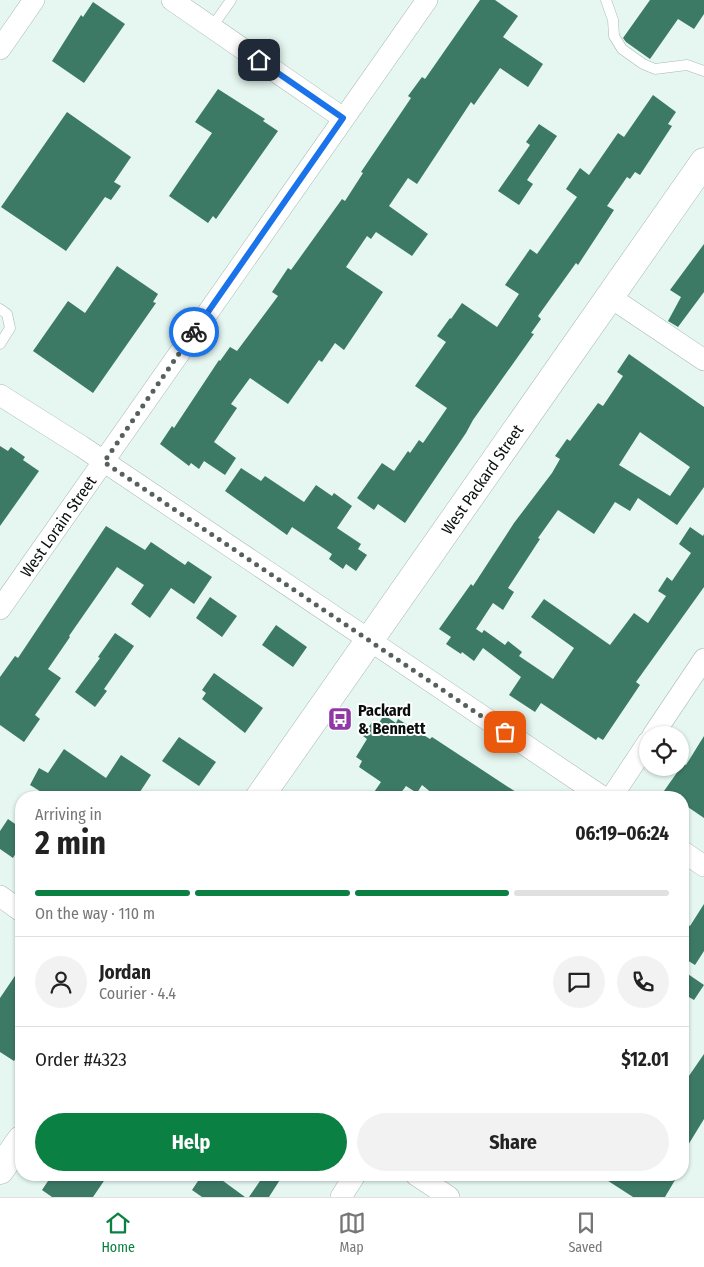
<!DOCTYPE html>
<html lang="en">
<head>
<meta charset="utf-8">
<style>
  :root { --surface:#fff; --page:#f2f2f2; --text:#222; --muted:#767676; --line:#e0e0e0; --accent:#0b8043 }
  body { margin:0; font-family:"Fira Sans Condensed",sans-serif; background:var(--page); color:var(--text); height:100vh; display:flex; flex-direction:column; font-size:19px; white-space:nowrap }
  * { box-sizing:border-box; margin:0 }
  p { font-size:16px; color:var(--muted) }
  .icon { flex:none; width:28px; height:28px; fill:none; stroke:currentColor; stroke-width:2; stroke-linecap:round; stroke-linejoin:round }
  .map { position:relative; flex:1; overflow:hidden }
  .details { position:absolute; left:15px; top:791px; width:674px; height:390px; display:flex; flex-direction:column; background:var(--surface); border-radius:20px; box-shadow:0 1px 4px #0004 }
  .details>* { flex:none }
  .fabs { position:absolute; left:639px; top:726px; display:grid; gap:10px }
  .fabs a { display:grid; place-items:center; width:50px; height:50px; border-radius:50%; background:var(--surface); box-shadow:0 1px 4px #0004; font-size:25px }
  .pin { position:absolute; display:grid; place-items:center; width:42px; height:42px; color:#fff; margin:-21px; border-radius:10px; box-shadow:0 2px 8px #0006 }
  .courier { position:absolute; display:grid; place-items:center; width:50px; height:50px; margin:-25px; border:4px solid #1a73e8; border-radius:50%; background:#fff; color:#222; box-shadow:0 1px 6px #0007 }
  .headline em { font-style:normal; font-weight:700 }
  .headline div { display:flex; flex-direction:column-reverse }
  .headline { display:flex; align-items:center; justify-content:space-between; height:85px; padding:0 20px }
  h1 { font-size:32px; font-weight:700; line-height:38px }
  .bar { display:grid; grid-template-columns:repeat(4,1fr); gap:8px 5px; align-content:center; height:60px; padding:0 20px }
  .bar i { height:6px; border-radius:4px; background:var(--line) }
  .bar .active { background:var(--accent) }
  .bar p { grid-column:span 4 }
  .line { display:flex; align-items:center; gap:12px; padding:0 20px; border-top:1px solid var(--line) }
  .line div { flex:1 }
  .round { display:grid; place-items:center; flex:none; width:52px; height:52px; border-radius:26px; background:var(--page) }
  .button { display:flex; gap:10px; margin-top:auto; padding:10px 20px }
  .button a { flex:1; height:58px; border-radius:30px; background:var(--accent); color:#fff; font-size:20px; font-weight:700; line-height:58px; text-align:center }
  .button a+a { background:var(--page); color:var(--text) }
  .dock { display:flex; justify-content:space-around; align-items:center; height:70px; border-top:1px solid var(--line); background:var(--surface); font-size:14px; color:var(--muted) }
  .dock a { display:grid; justify-items:center; gap:2px }
  .dock .active { color:var(--accent) }
  .map>svg:first-child { display:block }
</style>
</head>
<body>
<div class="map">
<svg width="704" height="1197" viewBox="0 0 704 1197">
  <rect width="100%" height="100%" fill="#e5f7f0"/>
  <path fill="#3d7a65" fill-rule="evenodd" d="M480,0h15l23,16 -15,21 40,27 -15,23 -28,-19 -26,37 -3,-3 -54,82 -9,-6 -19,28 39,28 -16,22 -36,-24 -5,7 -4,-3 -21,31 37,25 -39,58 -9,-7 -13,19 -3,-2 -31,44 -38,-26 -19,26 6,4 -23,34 22,16 -11,17 -21,-14 -5,8 -8,-6 -2,3 -29,-22 12,-18 2,2 45,-68 1,1 10,-14 7,4 41,-55 -6,-4 16,-24 3,2 51,-71 3,2 18,-28 -2,-1 50,-74 -3,-2 14,-19 3,2z
    M650,0h54v14l-10,15 -16,-10 -28,40 -24,-17 -3,-4z
    M93,2l32,22 -41,59 -32,-22 29,-46 2,2z
    M218,89l47,30 -2,2 15,10 -62,88 -3,-3 -5,7 -39,-27 43,-63 -17,-11z
    M653,95l23,17 -8,12 4,2 -32,49 -5,-3 -5,7 -3,-2 -20,29 7,4 -36,55 -2,-2 -38,53 3,3 -10,14 3,1 -61,86 -7,13 -61,90 -27,-19 -4,6 -17,-12 25,-35 12,8 14,-20 2,2 9,-13 4,3 24,-35 -32,-22 31,-44 -9,-6 13,-18 1,1 11,-16 35,24 22,-33 -14,-9 25,-36 7,5 40,-57 -11,-8 14,-21 9,7 29,-42 6,4z
    M67,112l64,45 -17,25 7,4 -10,14 -6,-3 -39,54 -65,-44z
    M539,124l18,12 -30,44 6,4 -14,21 -21,-14 32,-46 -4,-3z
    M704,244v48l-26,35 -10,-6 13,-24 -11,-7z
    M117,266l41,28 -5,8 3,1 -63,90 -60,-42 35,-50 17,12z
    M629,354l75,53v80l-27,38 -39,-27 -8,13 -15,-9 -21,32 -36,-24 -20,28 2,1 -32,49 6,4 -11,18 -10,-7 -17,26 6,4 2,-3 21,15 3,-4 14,11 -3,4 34,23 21,-31 -43,-31 13,-18 66,46 24,-32 14,10 18,-27 -8,-5 9,-14 5,4 19,-28 -12,-9 11,-17 13,9 1,-2v53l-68,95 4,3 -37,55 -5,-3 -2,3 -55,-37 -6,9 -26,-17 12,-18 -38,-29 -9,13 -12,-9 -1,2 -15,-10 5,-7 -12,-8 32,-45 2,2 41,-63 38,-50 8,-14 -5,-3 12,-17 3,2 28,-38 5,3 20,-30 -6,-4zM640,432l50,35 -20,29 -51,-31z
    M0,446l8,5 3,-4 14,10 -2,3 16,11 -39,55z
    M241,468l20,13 4,-5 39,26 12,-17 16,11 2,-3 18,13 -15,22 24,16 -3,5 9,6 -11,16 -10,-7 -3,5 -14,-10 3,-5 -40,-27 -5,8 -62,-44z
    M106,526l39,24 6,-8 34,23 3,-4 24,16 -18,27 -23,-16 -21,30 -19,-14 13,-19 -27,-18 -48,69 1,1 -22,32 13,9 -26,37 5,4 -16,23 -24,-17v-48l15,-21 3,2z
    M210,597l27,19 -15,21 -26,-19z
    M276,625l31,22 -14,20 -31,-22z
    M115,633l19,13 -30,43 3,2 -12,16 -20,-15 25,-34 -2,-1z
    M214,673l49,35 -18,25 -43,-34 4,-6 -4,-3z
    M384,715l12,8 2,-4 32,20 2,-2 93,61h-87l-16,-13 -5,8 -11,-7 -9,12h-27l11,-16 -22,-15 3,-6 -6,-4 11,-18 -4,-3 9,-14 5,4z
    M704,736v82l-22,-15v-5h-8l-10,-7 19,-27 3,1z
    M179,737l37,25 -17,24 -37,-25z
    M64,749l42,29 15,-23 30,20 -15,23h-85l-21,-13 9,-17 9,5z
    M8,819l13,9v17l-8,13 -13,-9v-18z
    M704,904v47l-9,14 -13,-8v-36l8,5z
    M21,967v83l-7,11 -14,-9v-54z
    M682,970l22,15 -10,15 -12,-7z
    M704,1054v65l-22,36v-69z
    M52,1175h56l-15,22h-41l-10,-7z
    M202,1175h13l30,22h-43l-10,-7z
    M264,1175h19l-14,22h-20z
    M599,1175h79l-13,22h-32z"/>
  <g fill="none" stroke-linecap="round" stroke-linejoin="round">
    <defs>
      <path id="lane" d="M606,0l7,20 1,16 8,13 21,15 12,5 32,-4 17,6
        M212,27l19,-27
        M0,309l7,5 3,14 -10,16"/>
      <g id="street">
        <path d="M172,0l171,118"/>
        <path d="M0,49l34,-49"/>
        <path d="M610,297l94,63"/>
        <path d="M0,395l81,51 523,352"/>
        <path id="s1" d="M0,609l427,-609"/>
        <path d="M653,735l51,-76"/>
        <path d="M611,798l37,-56"/>
        <path d="M682,851l22,15"/>
        <path d="M0,896l21,15"/>
        <path d="M416,1175l33,22"/>
        <path d="M341,1197l14,-22"/>
      </g>
      <g id="secondary">
        <path id="s2" d="M259,798l445,-636"/>
        <path d="M0,1170l21,-30"/>
      </g>
    </defs>
    <use href="#lane" stroke="#a7b9b2" stroke-width="11"/>
    <use href="#street" stroke="#a7b9b2" stroke-width="22"/>
    <use href="#secondary" stroke="#a7b9b2" stroke-width="29"/>
    <use href="#lane" stroke="#fff" stroke-width="10"/>
    <use href="#street" stroke="#fff" stroke-width="21"/>
    <use href="#secondary" stroke="#fff" stroke-width="28"/>
  </g>
  <g fill="none" stroke-linecap="round" stroke-linejoin="round">
    <path stroke="#56605c" stroke-width="5" stroke-dasharray="0 9" d="M194,332l-90,130 401,270"/>
    <path stroke="#1a73e8" stroke-width="6" d="M194,332l149,-214 -84,-58"/>
  </g>
  <defs>
    <symbol id="bus-square" viewBox="-11 -11 22 22"><rect x="-9" y="-9" width="18" height="18" rx="4" fill="#9039a6" stroke="#fff"/><path d="M-5-6H5V4H4V6H2V4H-2V6H-4V4H-5ZM-3.5-4V0h7V-4ZM-3.5 1.2v1.5H-2V1.2ZM2 1.2v1.5H3.5V1.2Z" fill="#fff"/></symbol>
  </defs>
  <g fill-rule="evenodd">
    <use href="#bus-square" x="326" y="705" width="28" height="28"/>
  </g>
  <g text-anchor="middle" stroke-width="4" stroke-linejoin="round" paint-order="stroke">
    <g font-size="16" fill="#090f0d" stroke="#fff">
      <text dy="6" stroke="none"><textPath href="#s2" startOffset="389">West Packard Street</textPath></text>
      <text dy="6" stroke="none"><textPath href="#s1" startOffset="101">West Lorain Street</textPath></text>
    </g>
    <g font-size="16" font-weight="bold" fill="#090f0d" stroke="#fff" text-anchor="start">
      <text x="358" y="716">Packard<tspan x="358" dy="18">&amp; Bennett</tspan></text>
    </g>
  </g>
</svg>
<div class="fabs">
<a><svg class="icon" aria-label="locate" viewBox="0 0 24 24"><circle cx="12" cy="12" r="6"/><path d="M12 2v4M12 18v4M2 12h4M18 12h4"/></svg></a>
</div>
<div class="pin" style="left:505px;top:732px;background:#ea580c"><svg class="icon" aria-label="bag" viewBox="0 0 24 24"><path d="M5 8h14l-1 12H6zM9 8a3 3 0 0 1 6 0"/></svg></div>
<div class="pin" style="left:259px;top:60px;background:#1f2937"><svg class="icon" aria-label="home" viewBox="0 0 24 24"><path d="M3 11l9-7 9 7M6 9v11h12V9"/></svg></div>
<div class="courier" style="left:194px;top:332px"><svg class="icon" aria-label="bike" viewBox="0 0 24 24"><circle cx="6" cy="16" r="4"/><circle cx="18" cy="16" r="4"/><path d="M6 16l4-8h5l3 8M10 8l3 8H6M13 5h3"/></svg></div>
<section class="details">
<div class="headline"><div><h1>2 min</h1><p>Arriving in</p></div><em>06:19–06:24</em></div>
<div class="bar"><i class="active"></i><i class="active"></i><i class="active"></i><i></i><p>On the way · 110 m</p></div>
<div class="line" style="height:90px"><a class="round"><svg class="icon" aria-label="person" viewBox="0 0 24 24"><circle cx="12" cy="8" r="4"/><path d="M4 21q1-7 8-7t8 7"/></svg></a><div><b>Jordan</b><p>Courier · 4.4</p></div><a class="round"><svg class="icon" aria-label="chat" viewBox="0 0 24 24"><path d="M4 5h16v11H9l-5 4z"/></svg></a><a class="round"><svg class="icon" aria-label="phone" viewBox="0 0 24 24"><path d="M5 4h4l2 5-3 2q2 4 5 5l2-3 5 2v4C11 20 4 13 5 4z"/></svg></a></div>
<div class="line" style="height:65px"><div>Order #4323</div><b>$12.01</b></div>
<div class="button"><a>Help</a><a>Share</a></div>
</section>
</div>
<nav class="dock">
<a class="active"><svg class="icon" aria-label="home" viewBox="0 0 24 24"><path d="M3 11l9-7 9 7M6 9v11h12V9"/></svg>Home</a>
<a><svg class="icon" aria-label="map" viewBox="0 0 24 24"><path d="M3 6l6-2 6 2 6-2v14l-6 2-6-2-6 2zM9 4v14M15 6v14"/></svg>Map</a>
<a><svg class="icon" aria-label="saved" viewBox="0 0 24 24"><path d="M7 4h10v16l-5-4-5 4z"/></svg>Saved</a>
</nav>
</body>
</html>
